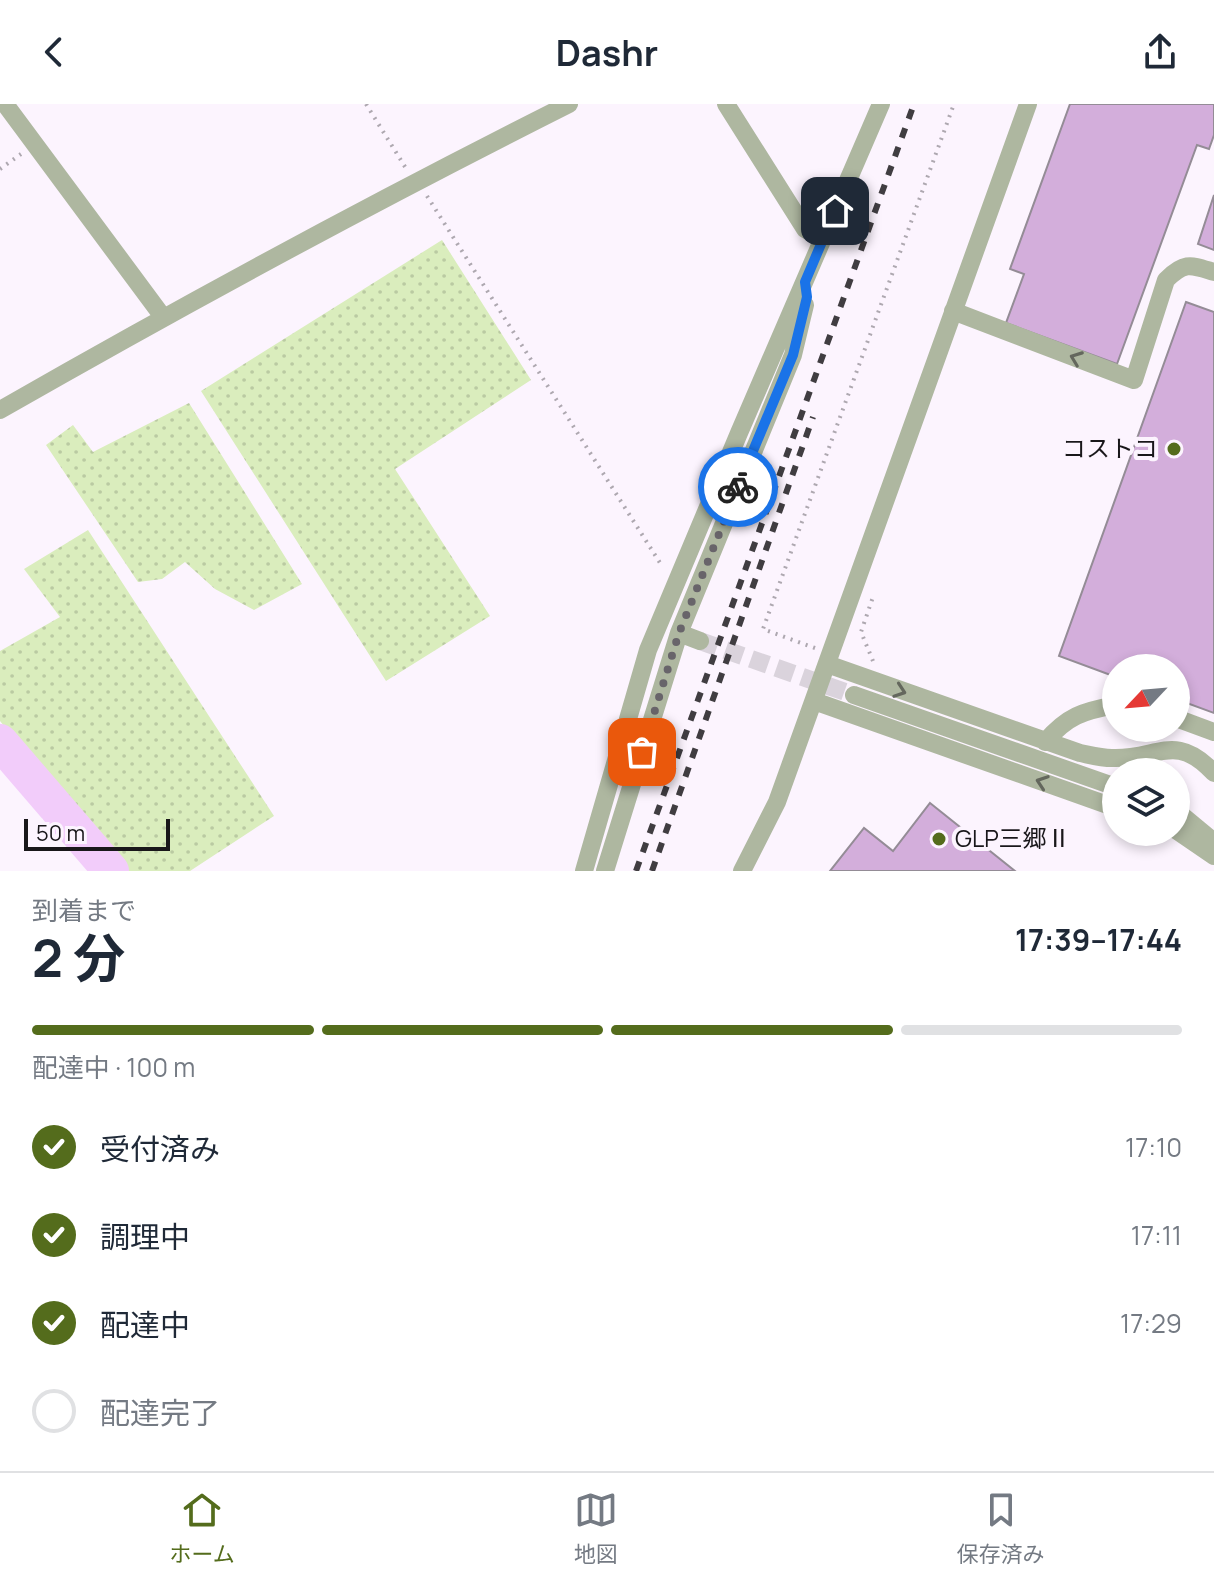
<!DOCTYPE html>
<html lang="ja">
<head>
<meta charset="utf-8">
<style>
  :root { --surface:#fff; --page:#f6f6f7; --text:#1f2937; --muted:#747a83; --line:#e0e1e3; --accent:#546c1c }
  body { margin:0; font-family:Manrope,"Noto Sans JP",sans-serif; background:var(--page); color:var(--text); height:100vh; display:flex; flex-direction:column; font-size:30px; white-space:nowrap }
  * { box-sizing:border-box; margin:0 }
  p { font-size:26px; color:var(--muted) }
  .icon { flex:none; width:44px; height:44px; fill:none; stroke:currentColor; stroke-width:2; stroke-linecap:round; stroke-linejoin:round }
  .map { position:relative; height:767px; overflow:hidden }
  .details { display:flex; flex-direction:column; background:var(--surface); flex:1 }
  .details>* { flex:none }
  .needle { width:52px; rotate:244deg }
  .fabs { position:absolute; left:1102px; top:550px; display:grid; gap:16px }
  .fabs a { display:grid; place-items:center; width:88px; height:88px; border-radius:50%; background:var(--surface); box-shadow:0 4px 12px #0003; font-size:40px }
  .scale { position:absolute; left:24px; bottom:20px; width:146px; box-sizing:border-box; padding-left:8px; border:4px solid #19171a; border-top:0; font-size:22px; line-height:28px; white-space:nowrap; color:#19171a; -webkit-text-stroke:6px #fcf4fe; paint-order:stroke }
  .pin { position:absolute; display:grid; place-items:center; width:68px; height:68px; color:#fff; margin:-34px; border-radius:16px; box-shadow:0 4px 12px #0006 }
  .courier { position:absolute; display:grid; place-items:center; width:80px; height:80px; margin:-40px; border:6px solid #1a73e8; border-radius:50%; background:#fff; color:#222; box-shadow:0 2px 10px #0007 }
  .summary em { font-style:normal; font-weight:700 }
  .summary div { display:flex; flex-direction:column-reverse }
  .summary { display:flex; align-items:center; justify-content:space-between; height:136px; padding:0 32px }
  h1 { font-size:52px; font-weight:700; line-height:60px }
  .bar { display:grid; grid-template-columns:repeat(4,1fr); gap:12px 8px; align-content:center; height:96px; padding:0 32px }
  .bar i { height:10px; border-radius:6px; background:var(--line) }
  .bar .on { background:var(--accent) }
  .bar p { grid-column:span 4 }
  ol { padding:0 32px; list-style:none }
  li { display:flex; align-items:center; gap:24px; height:88px }
  li p { margin-inline-start:auto }
  li .icon { padding:8px; border-radius:50%; background:var(--accent); color:#fff; stroke-width:4 }
  li:last-child { color:var(--muted) }
  li i { width:44px; height:44px; border:4px solid var(--line); border-radius:50% }
  header { display:flex; justify-content:space-between; align-items:center; height:104px; padding:0 32px; background:var(--surface); font-size:36px; font-weight:700 }
  .menu { display:flex; justify-content:space-around; align-items:center; height:112px; border-top:2px solid var(--line); background:var(--surface); font-size:22px; color:var(--muted) }
  .menu a { display:grid; justify-items:center; gap:4px }
  .menu .on { color:var(--accent) }
  .map>svg:first-child { display:block }
</style>
</head>
<body>
<header><svg class="icon" aria-label="back" viewBox="0 0 24 24"><path d="M15 5l-7 7 7 7"/></svg>Dashr<svg class="icon" aria-label="share" viewBox="0 0 24 24"><path d="M12 15V3M7 8l5-5 5 5M5 13v7h14v-7"/></svg></header>
<div class="map">
<svg width="1214" height="767" viewBox="0 0 1214 767">
  <defs>
    <pattern id="grass-dots" width="8" height="8" patternUnits="userSpaceOnUse" patternTransform="scale(2)"><rect width="8" height="8" fill="#daedbd"/><path d="M2 2h.1M6 6h.1" fill="none" stroke="#bacaa2" stroke-width="1.8" stroke-linecap="round"/></pattern>
  </defs>
  <rect width="100%" height="100%" fill="#fcf4fe"/>
  <path fill="url(#grass-dots)" d="M442,136l89,140 -136,89 95,147 -104,65 -185,-290z
    M189,299l113,181 -48,26 -39,-21 -30,-27 -23,17 -24,3 -92,-137 27,-20 20,27z
    M88,426l186,286 -84,55h-67l-123,-150v-70l60,-34 -36,-48z"/>
  <g fill="none" stroke-linecap="round" stroke-linejoin="round">
    <path stroke="#f2ccfa" stroke-width="36" d="M0,638l111,129"/>
  </g>
  <path fill="#d3aedb" stroke="#948c96" stroke-width="2" d="M1070,0h144v31l-5,14 -12,-4 -80,219 -111,-41 18,-49 -14,-5z
    M1214,91v55l-16,-6z
    M1186,198l28,10v401l-38,-14v-31h-60v9l-57,-21z
    M930,699l85,68h-185l34,-43 29,23z"/>
  <g fill="none" stroke-linecap="round" stroke-linejoin="round">
    <path stroke="#dad3dc" stroke-width="18" stroke-dasharray="18 9" stroke-linecap="butt" d="M700,537l154,54"/>
    <path stroke="#aea8b0" stroke-width="4" stroke-dasharray="2 6" stroke-linecap="butt" d="M366,0l41,66
      M0,65l21,-15
      M427,92l235,370
      M815,544l-52,-19 191,-525
      M873,557l-12,-29 13,-38"/>
    <path stroke="#aeb7a0" stroke-width="18" d="M5,0l158,213
      M726,0l79,125 17,10
      M953,207l181,69 32,-100c19,-19 25,-15 48,-8
      M0,306c187,-107 376,-209 569,-306
      M679,529l21,8
      M827,560l253,89c10,2 21,5 32,5 45,2 63,-27 102,15
      M854,591l262,92
      M814,597l302,107
      M1176,614l38,14
      M1045,638c22,-26 38,-31 71,-37
      M1179,709l35,29
      M1176,726l38,26
      M584,767l64,-221 91,-217 142,-329
      M605,767l74,-238 114,-278 12,-50
      M742,767l35,-69 251,-698"/>
    <path stroke="#403d41" stroke-width="6" stroke-dasharray="10 10" stroke-linecap="butt" d="M636,767l278,-767
      M652,767l161,-454"/>
  </g>
  <defs><path id="oneway-chevron" d="M-2-3.5L2.5 0L-2 3.5" fill="none" stroke-width="1.6" stroke-linecap="round" stroke-linejoin="round" transform="scale(2)"/></defs>
  <g stroke="#64675d">
    <use href="#oneway-chevron" transform="translate(1076 254) rotate(-159)"/>
    <use href="#oneway-chevron" transform="translate(900 587) rotate(19)"/>
    <use href="#oneway-chevron" transform="translate(1042 678) rotate(-161)"/>
  </g>
  <g fill="none" stroke-linecap="round" stroke-linejoin="round">
    <path stroke="#68646a" stroke-width="8" stroke-dasharray="0 14.4" d="M642,648l37,-119 59,-146"/>
    <path stroke="#1a73e8" stroke-width="10" d="M738,383l55,-132 14,-58 -2,-15 30,-71"/>
  </g>
  <g fill="#546c1c" stroke="#fcf4fe" stroke-width="3">
    <circle cx="1174" cy="345" r="8"/>
    <circle cx="939" cy="735" r="8"/>
  </g>
  <g text-anchor="middle" stroke-width="8" stroke-linejoin="round" paint-order="stroke">
    <g font-size="24" fill="#19171a" stroke="#fcf4fe" text-anchor="end">
      <text x="1158" y="353">コストコ</text>
      <text x="955" y="743" text-anchor="start">GLP三郷Ⅱ</text>
    </g>
  </g>
</svg>
<div class="fabs">
<a><svg class="needle" viewBox="-14 -14 28 28"><path d="M0-13l5 13h-10z" fill="#e53935"/><path d="M0 13l5-13h-10z" fill="#747a83"/></svg></a>
<a><svg class="icon" aria-label="layers" viewBox="0 0 24 24"><path d="M12 4l9 5-9 5-9-5zM3 14l9 5 9-5"/></svg></a>
</div>
<div class="scale">50 m</div>
<div class="pin" style="left:642px;top:648px;background:#ea580c"><svg class="icon" aria-label="bag" viewBox="0 0 24 24"><path d="M5 8h14l-1 12H6zM9 8a3 3 0 0 1 6 0"/></svg></div>
<div class="pin" style="left:835px;top:107px;background:#1f2937"><svg class="icon" aria-label="home" viewBox="0 0 24 24"><path d="M3 11l9-7 9 7M6 9v11h12V9"/></svg></div>
<div class="courier" style="left:738px;top:383px"><svg class="icon" aria-label="bike" viewBox="0 0 24 24"><circle cx="6" cy="16" r="4"/><circle cx="18" cy="16" r="4"/><path d="M6 16l4-8h5l3 8M10 8l3 8H6M13 5h3"/></svg></div>
</div>
<section class="details">
<div class="summary"><div><h1>2 分</h1><p>到着まで</p></div><em>17:39–17:44</em></div>
<div class="bar"><i class="on"></i><i class="on"></i><i class="on"></i><i></i><p>配達中 · 100 m</p></div>
<ol>
<li><svg class="icon" aria-label="check" viewBox="0 0 24 24"><path d="M5 12l5 5 9-10"/></svg>受付済み<p>17:10</p></li>
<li><svg class="icon" aria-label="check" viewBox="0 0 24 24"><path d="M5 12l5 5 9-10"/></svg>調理中<p>17:11</p></li>
<li><svg class="icon" aria-label="check" viewBox="0 0 24 24"><path d="M5 12l5 5 9-10"/></svg>配達中<p>17:29</p></li>
<li><i></i>配達完了</li>
</ol>
</section>
<nav class="menu">
<a class="on"><svg class="icon" aria-label="home" viewBox="0 0 24 24"><path d="M3 11l9-7 9 7M6 9v11h12V9"/></svg>ホーム</a>
<a><svg class="icon" aria-label="map" viewBox="0 0 24 24"><path d="M3 6l6-2 6 2 6-2v14l-6 2-6-2-6 2zM9 4v14M15 6v14"/></svg>地図</a>
<a><svg class="icon" aria-label="saved" viewBox="0 0 24 24"><path d="M7 4h10v16l-5-4-5 4z"/></svg>保存済み</a>
</nav>
</body>
</html>
